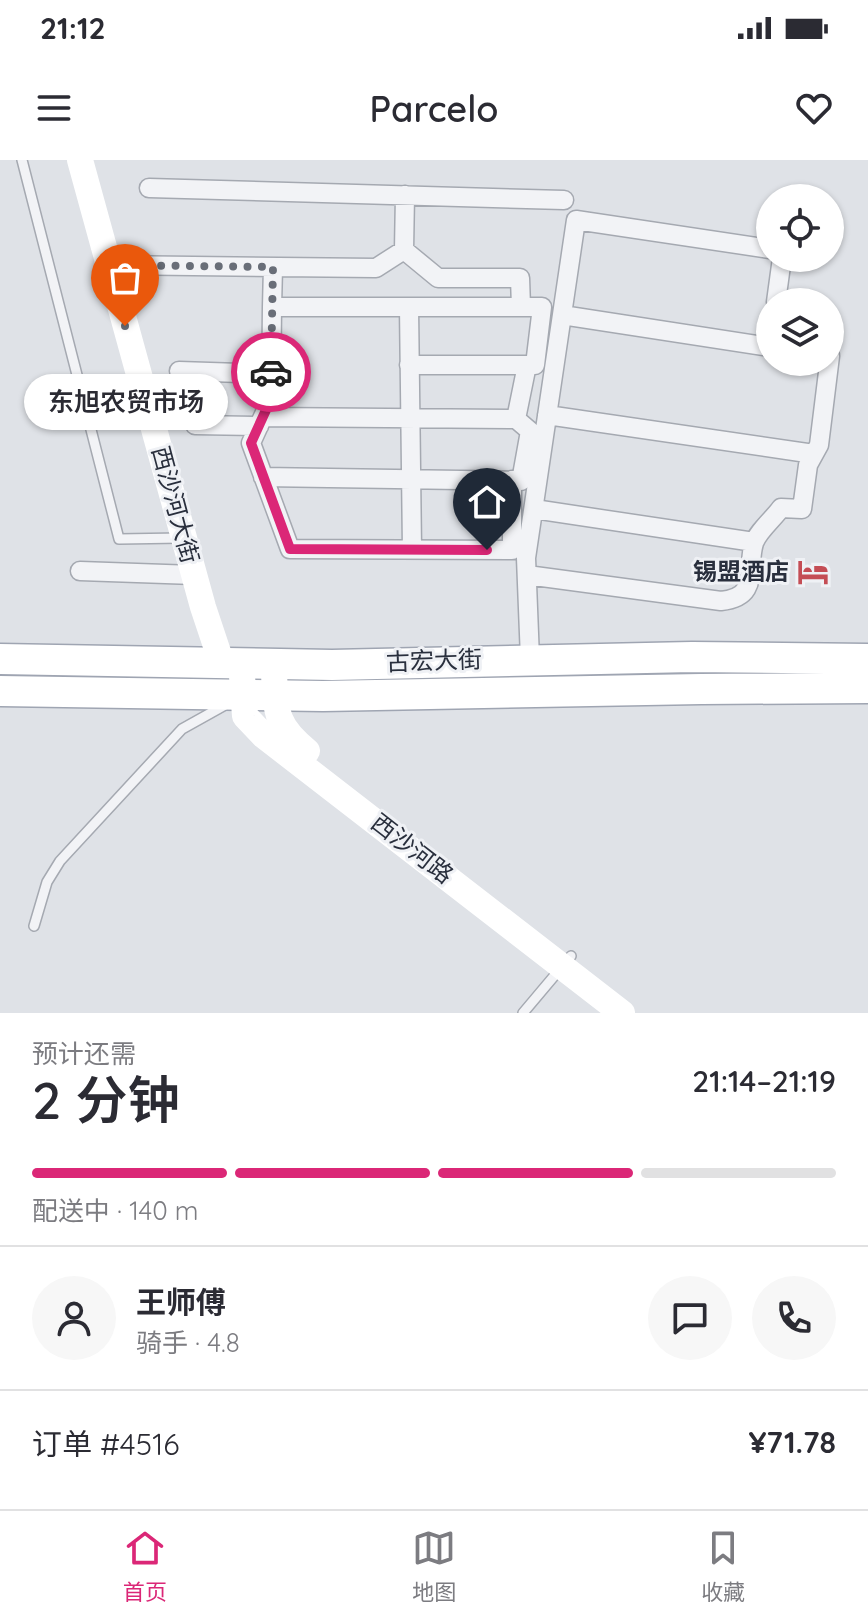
<!DOCTYPE html>
<html lang="zh">
<head>
<meta charset="utf-8">
<style>
  :root { --surface:#fff; --page:#f7f7f7; --text:#2b2b33; --muted:#7c7c81; --line:#e1e1e2; --accent:#db2777 }
  body { margin:0; font-family:Quicksand,"Noto Sans SC",sans-serif; background:var(--page); color:var(--text); height:100vh; display:flex; flex-direction:column; font-size:30px; white-space:nowrap }
  * { box-sizing:border-box; margin:0 }
  p { font-size:26px; color:var(--muted) }
  .icon { flex:none; width:44px; height:44px; fill:none; stroke:currentColor; stroke-width:2; stroke-linecap:round; stroke-linejoin:round }
  .map { position:relative; height:853px; overflow:hidden }
  .drawer { display:flex; flex-direction:column; background:var(--surface); flex:1 }
  .drawer>* { flex:none }
  .controls { position:absolute; left:756px; top:24px; display:grid; gap:16px }
  .controls a { display:grid; place-items:center; width:88px; height:88px; border-radius:50%; background:var(--surface); box-shadow:0 2px 6px #0004; font-size:40px }
  .pin { position:absolute; display:grid; place-items:center; width:68px; height:68px; color:#fff; margin:-82px -34px; border-radius:50% 50% 50% 0; rotate:-45deg; box-shadow:0 0 8px #0007 }
  .pin .icon { rotate:45deg }
  .courier { position:absolute; display:grid; place-items:center; width:80px; height:80px; margin:-40px; border:6px solid #db2777; border-radius:50%; background:#fff; color:#222; box-shadow:0 2px 10px #0007 }
  .bubble { position:absolute; height:56px; border-radius:28px; background:var(--surface); box-shadow:0 2px 6px #0004; font-size:26px; font-weight:600; line-height:56px; text-align:center }
  .summary em { font-style:normal; font-weight:600 }
  .summary div { display:flex; flex-direction:column-reverse }
  .summary { display:flex; align-items:center; justify-content:space-between; height:136px; padding:0 32px }
  h1 { font-size:52px; font-weight:600; line-height:60px }
  .bar { display:grid; grid-template-columns:repeat(4,1fr); gap:12px 8px; align-content:center; height:96px; padding:0 32px }
  .bar i { height:10px; border-radius:6px; background:var(--line) }
  .bar .active { background:var(--accent) }
  .bar p { grid-column:span 4 }
  .line { display:flex; align-items:center; gap:20px; padding:0 32px; border-top:2px solid var(--line) }
  .line div { flex:1 }
  .round { display:grid; place-items:center; flex:none; width:84px; height:84px; border-radius:42px; background:var(--page) }
  .status { display:flex; justify-content:space-between; align-items:center; height:56px; padding:0 40px; background:var(--surface); direction:ltr }
  .status svg { height:22px; fill:currentColor }
  header { display:flex; justify-content:space-between; align-items:center; height:104px; padding:0 32px; background:var(--surface); font-size:36px; font-weight:600 }
  .dock { display:flex; justify-content:space-around; align-items:center; height:112px; border-top:2px solid var(--line); background:var(--surface); font-size:22px; color:var(--muted) }
  .dock a { display:grid; justify-items:center; gap:4px }
  .dock .active { color:var(--accent) }
  .map>svg:first-child { display:block }
</style>
</head>
<body>
<div class="status"><b>21:12</b><svg viewBox="0 0 49 12"><path d="M0 12V9h3v3zM5 12V6h3v6zM10 12V3h3v9zM15 12V0h3v12zM26 1h20v11H26zM47 4h2v5h-2z"/></svg></div>
<header><svg class="icon" aria-label="menu" viewBox="0 0 24 24"><path d="M4 6h16M4 12h16M4 18h16"/></svg>Parcelo<svg class="icon" aria-label="heart" viewBox="0 0 24 24"><path d="M12 20l-8-8c-3-5 5-10 8-4 3-6 11-1 8 4z"/></svg></header>
<div class="map">
<svg width="868" height="853" viewBox="0 0 868 853">
  <rect width="100%" height="100%" fill="#dfe2e7"/>
  <g fill="none" stroke-linecap="round" stroke-linejoin="round">
    <defs>
      <path id="lane" d="M22,0l97,379 62,-1
        M34,766l13,-44 13,-21 122,-132 43,-24
        M523,853l48,-57"/>
      <path id="street" d="M149,28l415,12
        M404,90l1,-55
        M109,105l267,3 28,-18 34,28h82l1,29
        M273,107l-1,40h270l-7,58h-126
        M776,142l6,-44
        M272,147l-1,92 -20,44 39,106 222,1v-70
        M409,147l3,243
        M562,155l208,32
        M179,211l92,3
        M547,255l267,39
        M264,257l252,2 11,-54
        M195,265l64,1
        M263,317l258,4 9,-50 -14,-12
        M534,349l220,33
        M80,411l114,4
        M527,415l194,26c40,-4 25,-33 33,-58 4,-12 20,-25 27,-35l21,1 6,-44 11,-20 11,-89
        M530,499l-4,-101 50,-338 194,29"/>
      <path id="primary" d="M0,499l332,6 360,-8 176,2
        M0,531l323,5 378,-7 167,-1"/>
    </defs>
    <use href="#lane" stroke="#a5a9b1" stroke-width="12"/>
    <use href="#street" stroke="#a5a9b1" stroke-width="21"/>
    <use href="#primary" stroke="#9fa5b2" stroke-width="33"/>
    <use href="#lane" stroke="#f2f3f6" stroke-width="9"/>
    <use href="#street" stroke="#f2f3f6" stroke-width="18"/>
    <path stroke="#fff" stroke-width="26" d="M80,0l123,447 19,57
      M274,514c2,39 2,52 33,77
      M242,516l3,40 19,20 358,277"/>
    <use href="#primary" stroke="#fff" stroke-width="30"/>
  </g>
  <g fill="none" stroke-linecap="round" stroke-linejoin="round">
    <path stroke="#696e78" stroke-width="8" stroke-dasharray="0 14.4" d="M125,166l-16,-61 164,2 -2,105"/>
    <path stroke="#db2777" stroke-width="10" d="M271,212v27l-20,44 39,106 197,1"/>
  </g>
  <defs>
    <symbol id="hotel-bare" viewBox="-9 -9 18 18"><path d="M-6-4.5h1.5V1H6V5H4.5V3h-9V5H-6ZM-4 0a1.8 1.8 0 1 1 3.6 0ZM.5 0V-2.5h3Q6-2.5 6 0Z" fill="#c44d55" stroke="#eff1f5" stroke-width="2.5" paint-order="stroke"/></symbol>
  </defs>
  <g fill-rule="evenodd">
    <use href="#hotel-bare" x="791" y="390" width="44" height="44"/>
  </g>
  <g text-anchor="middle" stroke-width="6" stroke-linejoin="round" paint-order="stroke">
    <g font-size="24" fill="#292f3d" stroke="#eff1f5">
      <text transform="translate(175 345) rotate(75)" y="8">西沙河大街</text>
      <text transform="translate(434 501) rotate(-2)" y="8">古宏大街</text>
      <text transform="translate(412 689) rotate(38)" y="8">西沙河路</text>
    </g>
    <g font-size="24" font-weight="bold" fill="#292f3d" stroke="#eff1f5" text-anchor="end">
      <text x="789" y="420">锡盟酒店</text>
    </g>
  </g>
</svg>
<div class="controls">
<a><svg class="icon" aria-label="locate" viewBox="0 0 24 24"><circle cx="12" cy="12" r="6"/><path d="M12 2v4M12 18v4M2 12h4M18 12h4"/></svg></a>
<a><svg class="icon" aria-label="layers" viewBox="0 0 24 24"><path d="M12 4l9 5-9 5-9-5zM3 14l9 5 9-5"/></svg></a>
</div>
<div class="pin" style="left:125px;top:166px;background:#ea580c"><svg class="icon" aria-label="bag" viewBox="0 0 24 24"><path d="M5 8h14l-1 12H6zM9 8a3 3 0 0 1 6 0"/></svg></div>
<div class="pin" style="left:487px;top:390px;background:#1f2937"><svg class="icon" aria-label="home" viewBox="0 0 24 24"><path d="M3 11l9-7 9 7M6 9v11h12V9"/></svg></div>
<div class="courier" style="left:271px;top:212px"><svg class="icon" aria-label="car" viewBox="0 0 24 24"><path d="M5 17H2v-5l4-1 3-4h7l3 4 3 1v5h-3M9 17h6M6 11h13"/><circle cx="7" cy="17" r="2"/><circle cx="17" cy="17" r="2"/></svg></div>
<div class="bubble" style="left:24px;top:214px;width:204px">东旭农贸市场</div>
</div>
<section class="drawer">
<div class="summary"><div><h1>2 分钟</h1><p>预计还需</p></div><em>21:14–21:19</em></div>
<div class="bar"><i class="active"></i><i class="active"></i><i class="active"></i><i></i><p>配送中 · 140 m</p></div>
<div class="line" style="height:144px"><a class="round"><svg class="icon" aria-label="person" viewBox="0 0 24 24"><circle cx="12" cy="8" r="4"/><path d="M4 21q1-7 8-7t8 7"/></svg></a><div><b>王师傅</b><p>骑手 · 4.8</p></div><a class="round"><svg class="icon" aria-label="chat" viewBox="0 0 24 24"><path d="M4 5h16v11H9l-5 4z"/></svg></a><a class="round"><svg class="icon" aria-label="phone" viewBox="0 0 24 24"><path d="M5 4h4l2 5-3 2q2 4 5 5l2-3 5 2v4C11 20 4 13 5 4z"/></svg></a></div>
<div class="line" style="height:104px"><div>订单 #4516</div><b>¥71.78</b></div>
</section>
<nav class="dock">
<a class="active"><svg class="icon" aria-label="home" viewBox="0 0 24 24"><path d="M3 11l9-7 9 7M6 9v11h12V9"/></svg>首页</a>
<a><svg class="icon" aria-label="map" viewBox="0 0 24 24"><path d="M3 6l6-2 6 2 6-2v14l-6 2-6-2-6 2zM9 4v14M15 6v14"/></svg>地图</a>
<a><svg class="icon" aria-label="saved" viewBox="0 0 24 24"><path d="M7 4h10v16l-5-4-5 4z"/></svg>收藏</a>
</nav>
</body>
</html>
